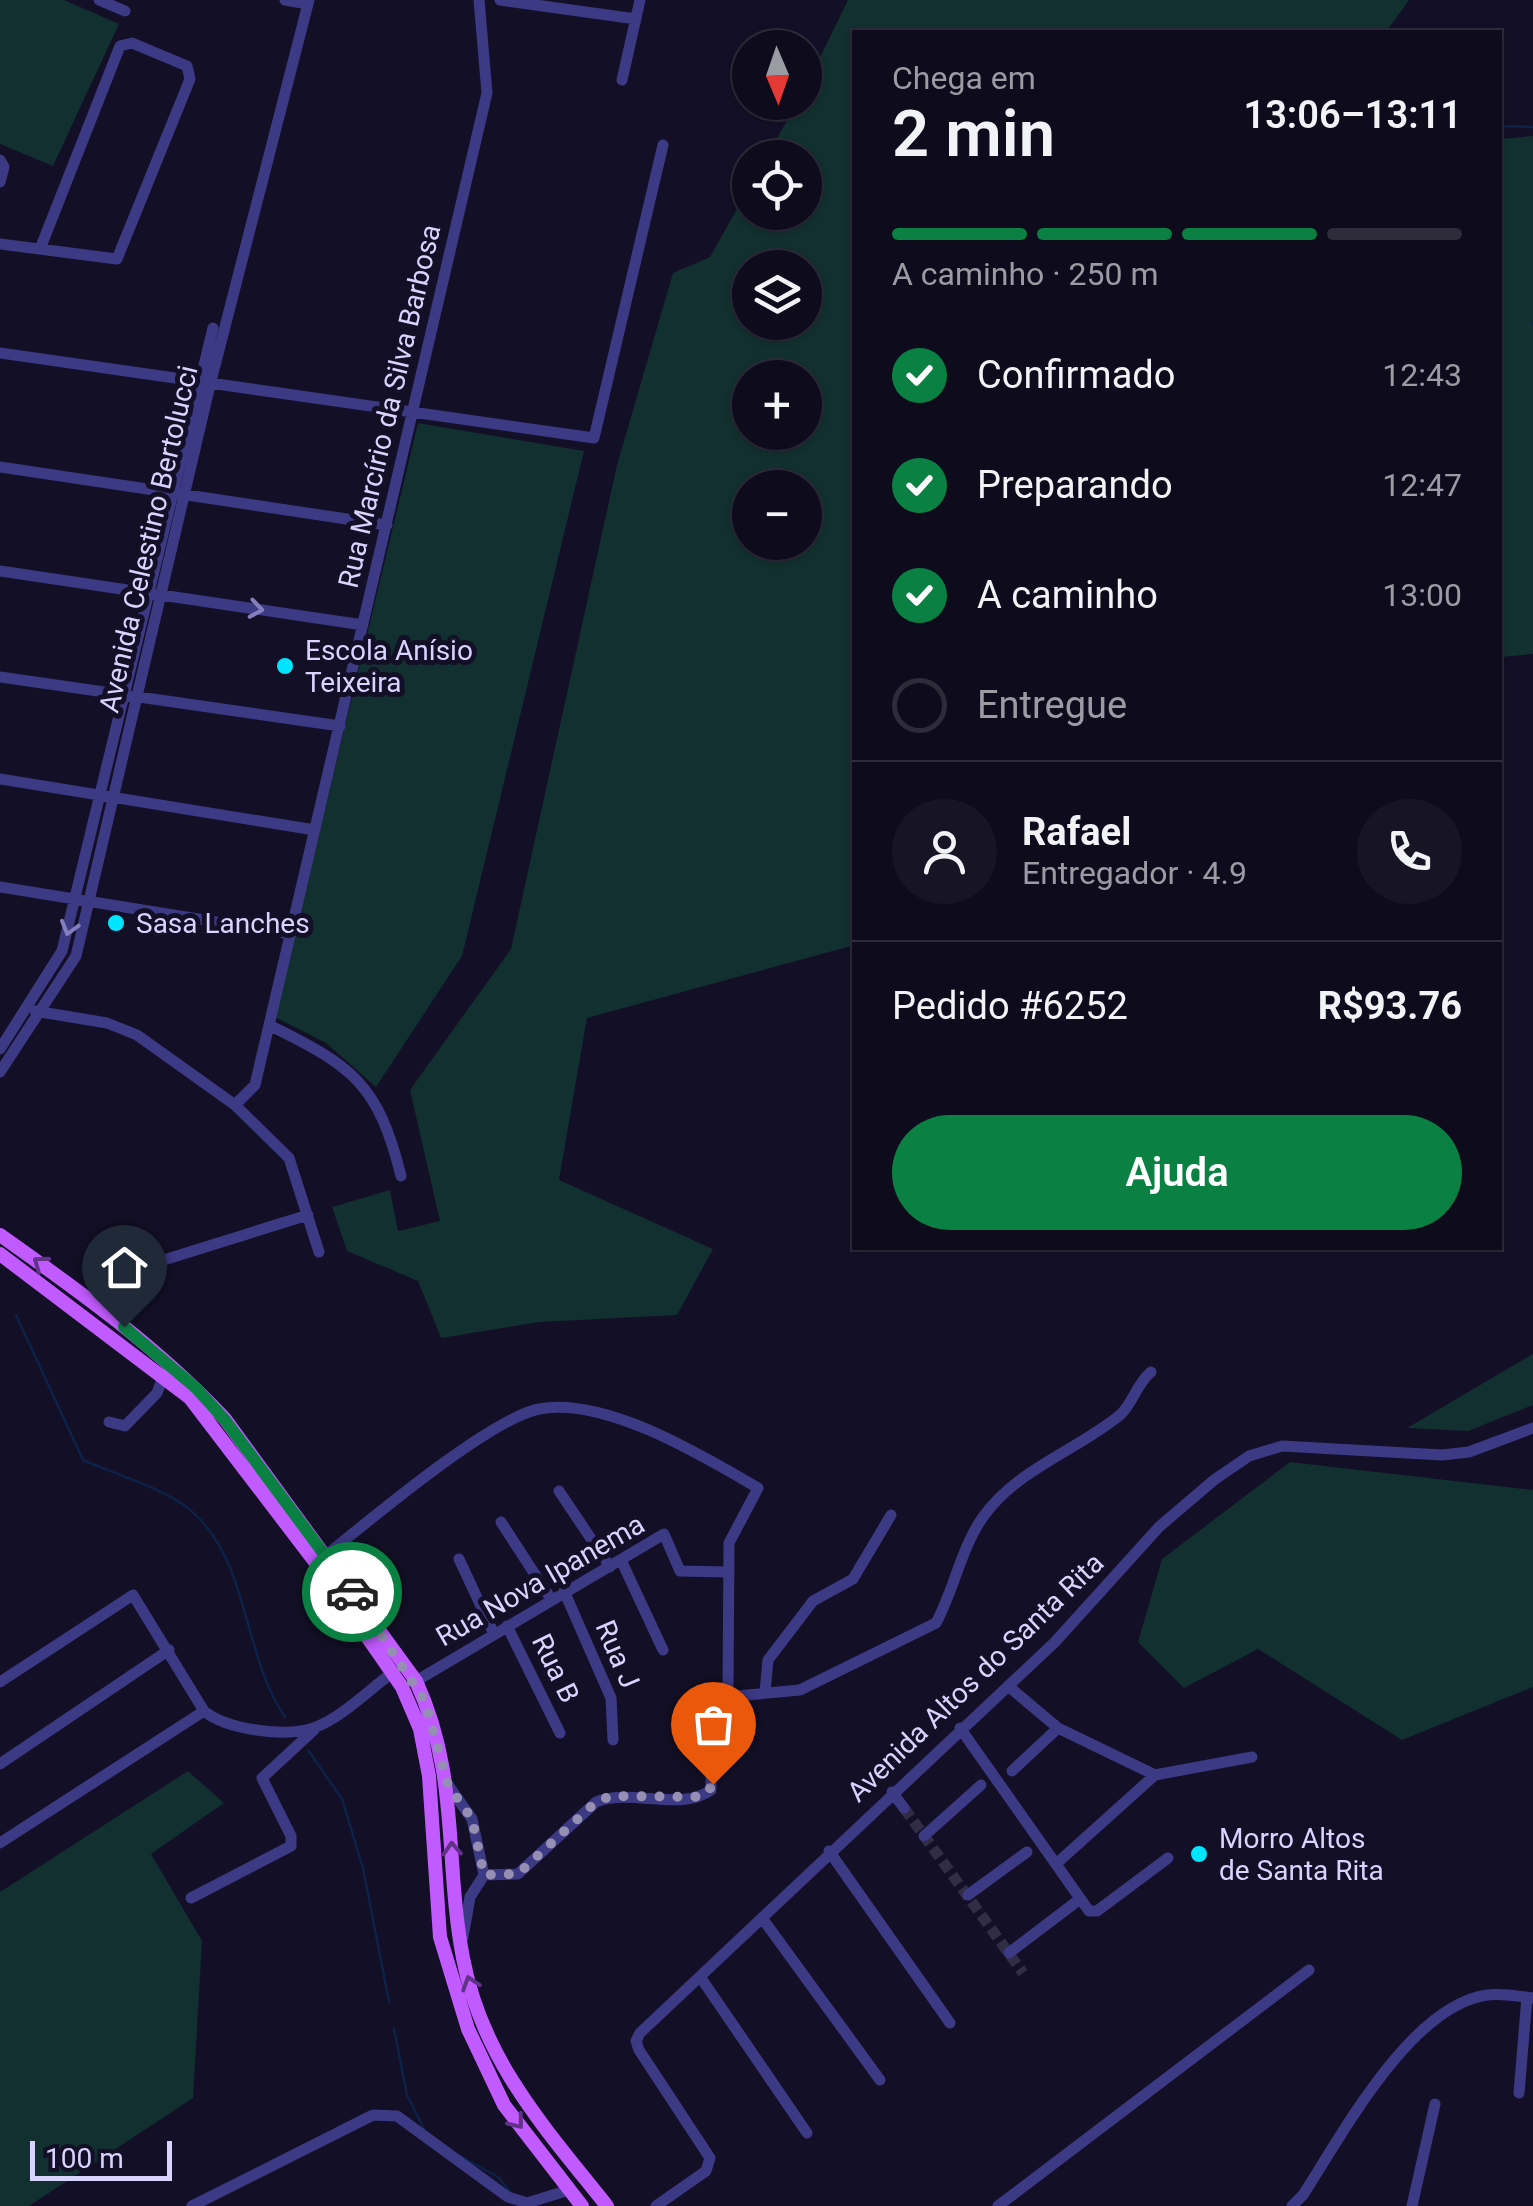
<!DOCTYPE html>
<html lang="pt">
<head>
<meta charset="utf-8">
<style>
  :root { --surface:#0e0b1c; --page:#171425; --text:#f1f3f6; --muted:#9b9ba3; --line:#2e2b3b; --accent:#0b8043 }
  body { margin:0; font-family:Roboto,sans-serif; background:var(--page); color:var(--text); height:100vh; display:flex; flex-direction:column; font-size:38px; white-space:nowrap }
  * { box-sizing:border-box; margin:0 }
  p { font-size:32px; color:var(--muted) }
  .icon { flex:none; width:55px; height:55px; fill:none; stroke:currentColor; stroke-width:2; stroke-linecap:round; stroke-linejoin:round }
  .map { position:relative; flex:1; overflow:hidden }
  .side { position:absolute; left:852px; top:30px; width:650px; height:1220px; display:flex; flex-direction:column; background:var(--surface); border-radius:0px; box-shadow:0 2px 8px #0004,0 0 0 2px var(--line) }
  .side>* { flex:none }
  .needle { width:65px; rotate:178deg }
  .controls { position:absolute; left:732px; top:30px; display:grid; gap:20px }
  .controls a { display:grid; place-items:center; width:90px; height:90px; border-radius:50%; background:var(--surface); box-shadow:0 2px 8px #0004,0 0 0 2px var(--line); font-size:50px }
  .scale { position:absolute; left:30px; bottom:25px; width:142px; box-sizing:border-box; padding-left:10px; border:5px solid #d9d4ff; border-top:0; font-size:28px; line-height:35px; white-space:nowrap; color:#d9d4ff; -webkit-text-stroke:8px #130f26; paint-order:stroke }
  .pin { position:absolute; display:grid; place-items:center; width:85px; height:85px; color:#fff; margin:-102px -42px; border-radius:50% 50% 50% 0; rotate:-45deg; box-shadow:0 0 10px #0007 }
  .pin .icon { rotate:45deg }
  .courier { position:absolute; display:grid; place-items:center; width:100px; height:100px; margin:-50px; border:8px solid #0b8043; border-radius:50%; background:#fff; color:#222; box-shadow:0 2px 12px #0007 }
  .overview em { font-style:normal; font-weight:600 }
  .overview div { display:flex; flex-direction:column-reverse }
  .overview { display:flex; align-items:center; justify-content:space-between; height:170px; padding:0 40px }
  h1 { font-size:65px; font-weight:600; line-height:75px }
  .bar { display:grid; grid-template-columns:repeat(4,1fr); gap:15px 10px; align-content:center; height:120px; padding:0 40px }
  .bar i { height:12px; border-radius:8px; background:var(--line) }
  .bar .current { background:var(--accent) }
  .bar p { grid-column:span 4 }
  .line { display:flex; align-items:center; gap:25px; padding:0 40px; border-top:2px solid var(--line) }
  .line div { flex:1 }
  .round { display:grid; place-items:center; flex:none; width:105px; height:105px; border-radius:52px; background:var(--page) }
  ol { padding:0 40px; list-style:none }
  li { display:flex; align-items:center; gap:30px; height:110px }
  li p { margin-inline-start:auto }
  li .icon { padding:10px; border-radius:50%; background:var(--accent); color:#fff; stroke-width:4 }
  li:last-child { color:var(--muted) }
  li i { width:55px; height:55px; border:5px solid var(--line); border-radius:50% }
  .action { display:flex; gap:20px; margin-top:auto; padding:20px 40px }
  .action a { flex:1; height:115px; border-radius:60px; background:var(--accent); color:#fff; font-size:40px; font-weight:600; line-height:115px; text-align:center }
  .map>svg:first-child { display:block }
</style>
</head>
<body>
<div class="map">
<svg width="1533" height="2206" viewBox="0 0 1533 2206">
  <rect width="100%" height="100%" fill="#130f26"/>
  <path fill="#12302f" fill-rule="evenodd" d="M0,0h64l55,24 -66,142 -53,-22z
    M848,0h561l-23,32h-531v913l-268,73 -28,162 154,69 -36,66 -138,7 -98,16 -23,-57 -71,-30 -15,-44 58,-17 8,41 42,-10 -30,-131 101,-141 106,-484 56,-192 37,-16 40,-71v26h55v-54l-39,-1 31,-54 8,-1v-14zM750,268h55v54h-55zM750,378h55v54h-55zM750,488h55v54h-55z
    M1533,136v518l-33,3v-518z
    M418,423l166,28 -122,505 -86,131 -50,-44 -51,-26z
    M1533,1354v51l-65,26 -61,-3z
    M1290,1462l243,28v197l-131,53 -144,-91 -74,39 -46,-46 24,-83z
    M188,1771l36,32 -73,51 51,87 -9,157 -164,108h-29v-314z"/>
  <g fill="none" stroke-linecap="round" stroke-linejoin="round">
    <path stroke="#0c2248" stroke-width="2.5" d="M1500,126l33,1
      M1533,324v-1
      M16,1315l67,145c33,15 78,27 106,49 61,50 53,146 96,208
      M308,1750l34,49 21,69 26,134
      M394,2029l13,66 17,34
      M462,2157l36,20 13,16"/>
    <path stroke="#312d47" stroke-width="11" stroke-dasharray="11 5.5" stroke-linecap="butt" d="M904,1808l119,165"/>
    <path stroke="#3d3a85" stroke-width="11" d="M99,0l26,11
      M285,0l23,4
      M500,0l136,19
      M622,80l18,-80
      M0,160l4,7 -4,15
      M0,244l117,15 73,-180 -3,-13 -55,-23 -12,3 -80,203
      M0,353l594,85 69,-293
      M0,467l387,58
      M0,571l363,54
      M0,677l340,49
      M0,779l315,51
      M0,887l291,47
      M35,1011l72,12 30,12 98,70 54,53 30,94
      M269,1025c83,41 109,58 132,151
      M0,1049l62,-98 151,-623
      M0,1072l76,-116 134,-571 99,-385
      M235,1105l20,-20 232,-992 -8,-93
      M100,1306l19,-32 189,-59
      M109,1422l16,4 32,-33 7,-18
      M559,1491l51,76
      M501,1522l50,77
      M325,1556c44,-35 164,-137 214,-147 66,-13 164,47 219,79l-29,55 -1,148 -17,56v43c-31,22 -80,-2 -115,12l-78,72 -34,1
      M459,1559l35,75
      M621,1560l42,90
      M564,1591l47,107 2,42
      M507,1626l53,107
      M416,1681l248,-147 16,37 48,1
      M0,1682l133,-87 71,116c23,19 84,27 112,16 26,-10 54,-38 76,-54
      M1008,1686l50,42 97,47 97,-18
      M765,1692l3,-32 45,-59 40,-22 38,-64
      M726,1697l74,-7 136,-67c18,-33 25,-75 47,-106 34,-48 93,-66 137,-102 13,-11 16,-31 31,-43
      M960,1728l129,183h8l71,-53
      M0,1764l169,-114
      M1012,1771l46,-43
      M448,1785l24,34 12,56 -14,22 -7,40
      M892,1792l12,16
      M924,1836l57,-51
      M0,1843l204,-132
      M829,1851l121,172
      M1056,1864l99,-89
      M968,1895l59,-43
      M191,1898l100,-52v-10l-29,-58 53,-49
      M762,1918l118,162
      M1009,1953l71,-54
      M701,1978l106,155
      M1519,2093l8,-96
      M192,2206l181,-91 24,1 111,81 19,6 42,-13
      M656,2206l50,-35 4,-13 -71,-108 -3,-9 4,-8 415,-391 104,-115 55,-47 35,-24 33,-10 160,9 27,-3 64,-24
      M998,2206l311,-236
      M1292,2206l11,-11c39,-60 107,-189 184,-200 14,-2 32,1 46,3
      M1412,2206l23,-102"/>
    <path stroke="#c25bff" stroke-width="14" d="M0,1235c79,56 159,113 225,184l191,262c44,96 28,178 47,277 19,102 82,170 144,248
      M0,1254l190,144 126,165 86,124 18,42 9,47 11,161 28,92 36,76 78,101"/>
  </g>
  <defs><path id="oneway-chevron" d="M-2-3.5L2.5 0L-2 3.5" fill="none" stroke-width="1.6" stroke-linecap="round" stroke-linejoin="round" transform="scale(2.5)"/></defs>
  <g stroke="#837fbc">
    <use href="#oneway-chevron" transform="translate(256 609) rotate(9)"/>
    <use href="#oneway-chevron" transform="translate(69 928) rotate(106)"/>
  </g>
  <g stroke="#623188">
    <use href="#oneway-chevron" transform="translate(40 1263) rotate(-144)"/>
    <use href="#oneway-chevron" transform="translate(452 1849) rotate(-93)"/>
    <use href="#oneway-chevron" transform="translate(470 1983) rotate(-108)"/>
    <use href="#oneway-chevron" transform="translate(517 2122) rotate(52)"/>
  </g>
  <g fill="none" stroke-linecap="round" stroke-linejoin="round">
    <path stroke="#948fb3" stroke-width="10" stroke-dasharray="0 18" d="M352,1592l73,109 23,84 24,34 12,56 34,-1 78,-72 15,-6 83,1 12,-3 7,-10"/>
    <path stroke="#0b8043" stroke-width="12" d="M124,1327l72,61 29,32 127,172"/>
  </g>
  <g fill="#00e5ff" stroke="#130f26" stroke-width="4">
    <circle cx="285" cy="666" r="10"/>
    <circle cx="116" cy="923" r="10"/>
    <circle cx="1199" cy="1854" r="10"/>
  </g>
  <g text-anchor="middle" stroke-width="10" stroke-linejoin="round" paint-order="stroke">
    <g font-size="28" fill="#d9d4ff" stroke="#130f26">
      <text transform="translate(389 406) rotate(-77)" y="10">Rua Marcírio da Silva Barbosa</text>
      <text transform="translate(148 539) rotate(-77)" y="10">Avenida Celestino Bertolucci</text>
      <text transform="translate(540 1580) rotate(-30)" y="10">Rua Nova Ipanema</text>
      <text transform="translate(618 1654) rotate(67)" y="10">Rua J</text>
      <text transform="translate(556 1668) rotate(64)" y="10">Rua B</text>
      <text transform="translate(975 1677) rotate(-44)" y="10">Avenida Altos do Santa Rita</text>
    </g>
    <g font-size="28" fill="#d9d4ff" stroke="#130f26" text-anchor="start">
      <text x="305" y="660">Escola Anísio<tspan x="305" dy="32">Teixeira</tspan></text>
      <text x="136" y="933">Sasa Lanches</text>
      <text x="1219" y="1848">Morro Altos<tspan x="1219" dy="32">de Santa Rita</tspan></text>
    </g>
  </g>
</svg>
<div class="controls">
<a><svg class="needle" viewBox="-14 -14 28 28"><path d="M0-13l5 13h-10z" fill="#e53935"/><path d="M0 13l5-13h-10z" fill="#9b9ba3"/></svg></a>
<a><svg class="icon" aria-label="locate" viewBox="0 0 24 24"><circle cx="12" cy="12" r="6"/><path d="M12 2v4M12 18v4M2 12h4M18 12h4"/></svg></a>
<a><svg class="icon" aria-label="layers" viewBox="0 0 24 24"><path d="M12 4l9 5-9 5-9-5zM3 14l9 5 9-5"/></svg></a>
<a>+</a>
<a>−</a>
</div>
<div class="scale">100 m</div>
<div class="pin" style="left:713px;top:1784px;background:#ea580c"><svg class="icon" aria-label="bag" viewBox="0 0 24 24"><path d="M5 8h14l-1 12H6zM9 8a3 3 0 0 1 6 0"/></svg></div>
<div class="pin" style="left:124px;top:1327px;background:#1f2937"><svg class="icon" aria-label="home" viewBox="0 0 24 24"><path d="M3 11l9-7 9 7M6 9v11h12V9"/></svg></div>
<div class="courier" style="left:352px;top:1592px"><svg class="icon" aria-label="car" viewBox="0 0 24 24"><path d="M5 17H2v-5l4-1 3-4h7l3 4 3 1v5h-3M9 17h6M6 11h13"/><circle cx="7" cy="17" r="2"/><circle cx="17" cy="17" r="2"/></svg></div>
<section class="side">
<div class="overview"><div><h1>2 min</h1><p>Chega em</p></div><em>13:06–13:11</em></div>
<div class="bar"><i class="current"></i><i class="current"></i><i class="current"></i><i></i><p>A caminho · 250 m</p></div>
<ol>
<li><svg class="icon" aria-label="check" viewBox="0 0 24 24"><path d="M5 12l5 5 9-10"/></svg>Confirmado<p>12:43</p></li>
<li><svg class="icon" aria-label="check" viewBox="0 0 24 24"><path d="M5 12l5 5 9-10"/></svg>Preparando<p>12:47</p></li>
<li><svg class="icon" aria-label="check" viewBox="0 0 24 24"><path d="M5 12l5 5 9-10"/></svg>A caminho<p>13:00</p></li>
<li><i></i>Entregue</li>
</ol>
<div class="line" style="height:180px"><a class="round"><svg class="icon" aria-label="person" viewBox="0 0 24 24"><circle cx="12" cy="8" r="4"/><path d="M4 21q1-7 8-7t8 7"/></svg></a><div><b>Rafael</b><p>Entregador · 4.9</p></div><a class="round"><svg class="icon" aria-label="phone" viewBox="0 0 24 24"><path d="M5 4h4l2 5-3 2q2 4 5 5l2-3 5 2v4C11 20 4 13 5 4z"/></svg></a></div>
<div class="line" style="height:130px"><div>Pedido #6252</div><b>R$93.76</b></div>
<div class="action"><a>Ajuda</a></div>
</section>
</div>
</body>
</html>
